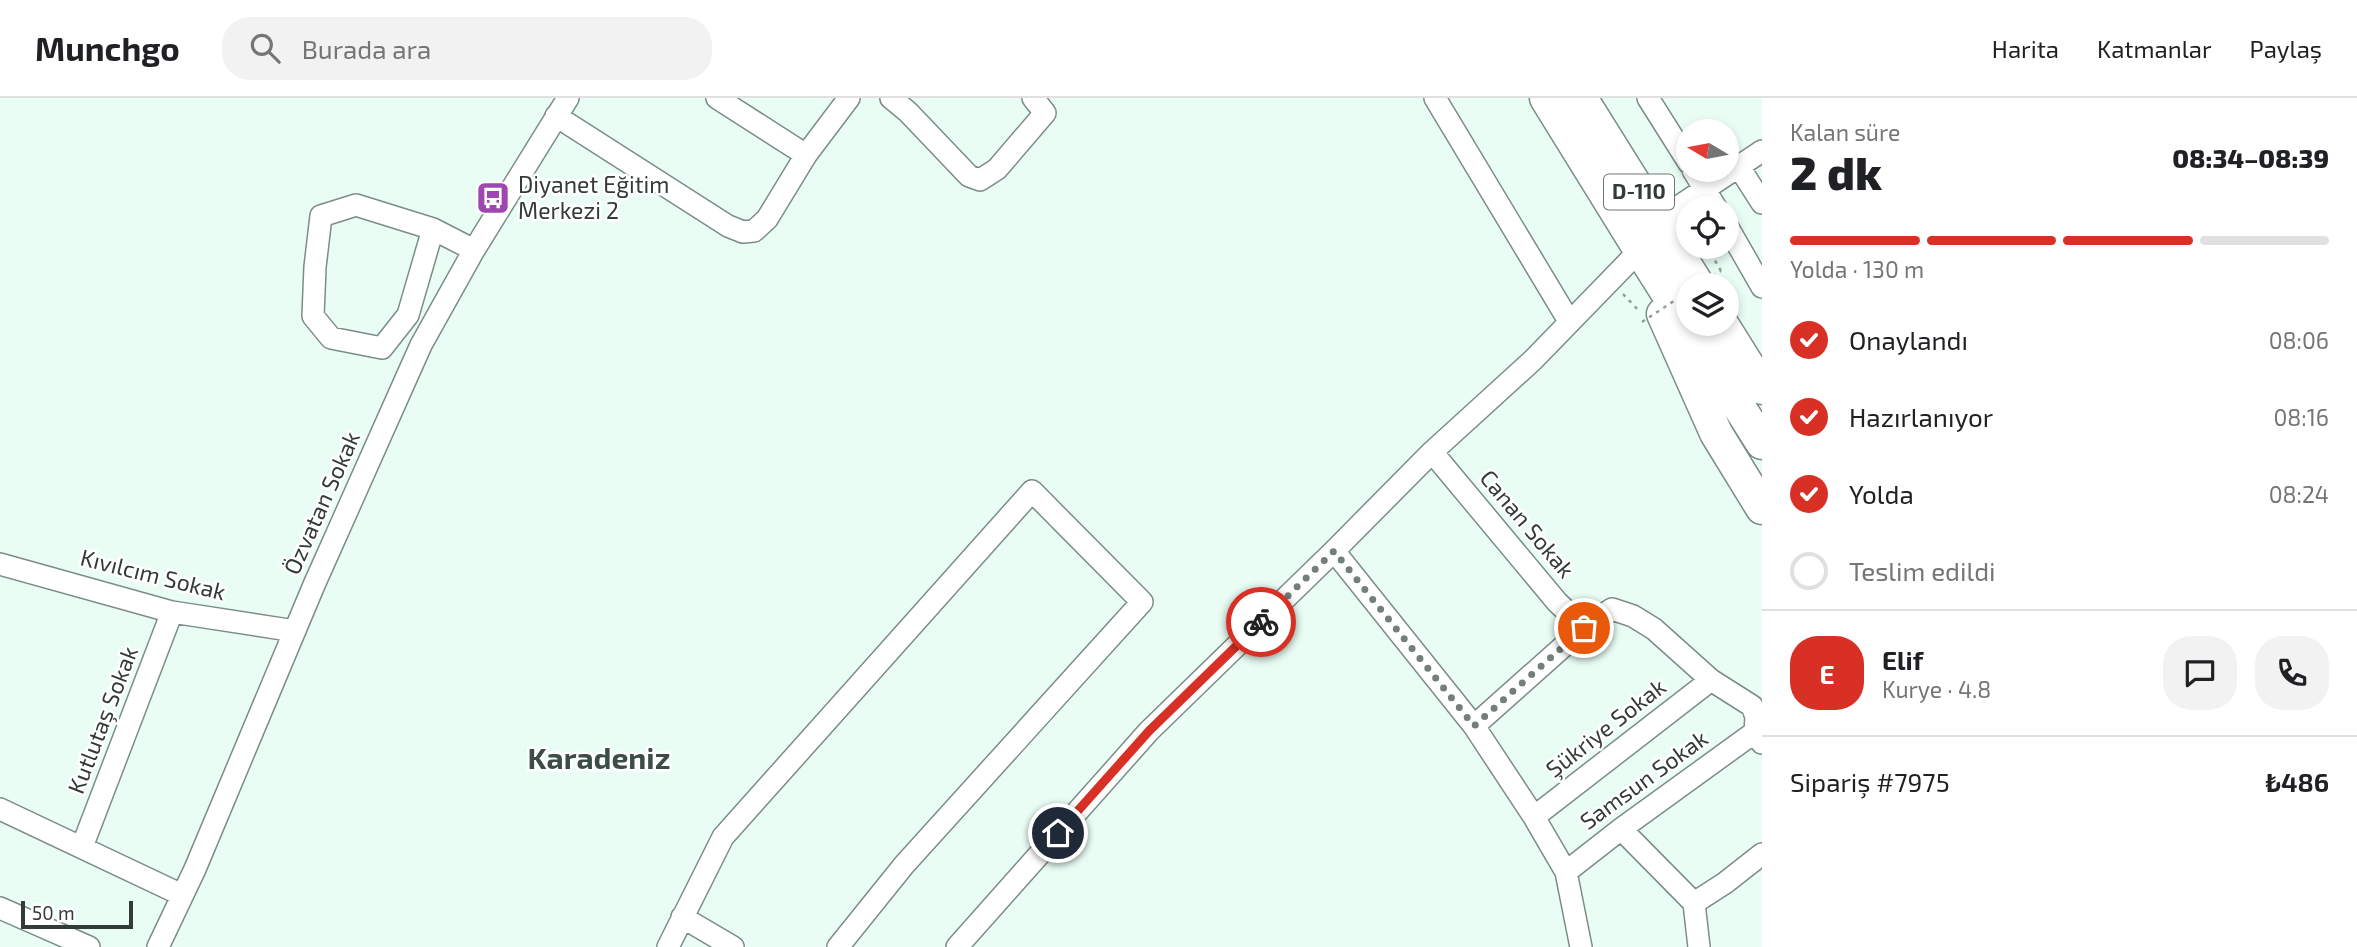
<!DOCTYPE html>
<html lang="tr">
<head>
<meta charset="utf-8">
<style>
  :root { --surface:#fff; --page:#f2f2f2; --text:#202124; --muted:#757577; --line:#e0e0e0; --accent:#d93025 }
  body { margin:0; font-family:"Exo 2",sans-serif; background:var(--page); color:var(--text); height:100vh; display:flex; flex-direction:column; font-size:26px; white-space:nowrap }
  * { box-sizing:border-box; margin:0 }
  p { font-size:23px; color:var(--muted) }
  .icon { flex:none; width:38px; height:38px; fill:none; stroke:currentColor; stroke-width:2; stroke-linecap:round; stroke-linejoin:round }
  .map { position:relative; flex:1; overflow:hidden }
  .sheet { display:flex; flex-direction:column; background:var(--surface); width:595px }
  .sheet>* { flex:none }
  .needle { width:46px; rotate:280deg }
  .fabs { position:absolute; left:1676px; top:21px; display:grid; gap:14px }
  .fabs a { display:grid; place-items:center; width:63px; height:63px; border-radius:50%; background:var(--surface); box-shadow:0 4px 10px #0003; font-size:35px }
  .scale { position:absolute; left:21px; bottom:18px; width:112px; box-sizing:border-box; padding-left:7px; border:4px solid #333b38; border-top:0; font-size:19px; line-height:24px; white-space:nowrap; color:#333b38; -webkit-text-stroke:5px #fff; paint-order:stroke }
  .pin { position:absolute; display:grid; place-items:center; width:60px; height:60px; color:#fff; margin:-30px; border:4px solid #fff; border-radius:50%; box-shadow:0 2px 7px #0007 }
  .courier { position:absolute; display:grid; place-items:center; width:70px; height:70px; margin:-35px; border:5px solid #d93025; border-radius:50%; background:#fff; color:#222; box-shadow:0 2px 9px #0007 }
  .head em { font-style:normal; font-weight:800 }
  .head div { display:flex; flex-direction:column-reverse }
  .head { display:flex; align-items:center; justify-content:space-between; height:119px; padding:0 28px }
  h1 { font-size:46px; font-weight:800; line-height:52px }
  .bar { display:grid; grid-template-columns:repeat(4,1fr); gap:10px 7px; align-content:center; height:84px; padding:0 28px }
  .bar i { height:9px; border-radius:5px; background:var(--line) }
  .bar .active { background:var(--accent) }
  .bar p { grid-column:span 4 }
  .line { display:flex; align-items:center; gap:18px; padding:0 28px; border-top:2px solid var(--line) }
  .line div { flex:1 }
  .round { display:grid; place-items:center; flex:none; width:74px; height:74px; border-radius:28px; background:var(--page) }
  ol { padding:0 28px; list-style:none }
  li { display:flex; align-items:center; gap:21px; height:77px }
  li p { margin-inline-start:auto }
  li .icon { padding:7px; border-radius:50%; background:var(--accent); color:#fff; stroke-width:4 }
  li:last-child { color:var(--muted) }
  li i { width:38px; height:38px; border:4px solid var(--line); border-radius:50% }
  header { display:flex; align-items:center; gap:42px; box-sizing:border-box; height:98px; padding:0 35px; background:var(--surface); border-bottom:2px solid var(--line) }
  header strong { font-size:33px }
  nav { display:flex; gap:38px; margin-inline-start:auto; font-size:24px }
  .search { width:490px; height:63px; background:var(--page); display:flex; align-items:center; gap:18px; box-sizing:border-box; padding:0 24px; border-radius:28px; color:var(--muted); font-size:26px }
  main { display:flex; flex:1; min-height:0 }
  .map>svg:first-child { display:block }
</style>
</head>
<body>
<header>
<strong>Munchgo</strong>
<div class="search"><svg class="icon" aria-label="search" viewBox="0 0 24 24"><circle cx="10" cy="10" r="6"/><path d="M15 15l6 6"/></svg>Burada ara</div>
<nav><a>Harita</a><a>Katmanlar</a><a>Paylaş</a></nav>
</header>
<main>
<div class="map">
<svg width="1762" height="849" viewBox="0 0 1762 849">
  <rect width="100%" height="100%" fill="#e9fdf5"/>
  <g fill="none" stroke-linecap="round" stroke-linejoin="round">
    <defs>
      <path id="minor" d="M717,0l89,57
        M891,0l17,14 61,64 11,4 17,-11 48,-56 -12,-15
        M1435,0l134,223
        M1648,0l41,65
        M556,18l172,110 15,6 11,-1 13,-12 39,-64 43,-57
        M1739,69l23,36
        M1693,72l23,38
        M1657,123l105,-70
        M1727,128l35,61
        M433,131l-25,86 -26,33 -51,-10 -18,-22 2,-49 6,-51 35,-11 77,24 41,21
        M1432,354l125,150 27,26
        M1334,453l140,175 60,91 32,55 15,75
        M0,466l172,48 123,19
        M1474,628l110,-98 28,-19 21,7 21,13 57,51 41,26 4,11 -1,15 7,11
        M0,711l182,86
        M1534,719l177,-137
        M1621,731l73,74
        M82,749l90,-235
        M1566,774l55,-43 134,-97
        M1694,805l31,-20 37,-29
        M1694,805l5,44
        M0,810l89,39
        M682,819l51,30
        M158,849l37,-78 119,-284 107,-240 53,-95 94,-152
        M668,849l55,-110 309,-346 110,111 -238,263 -66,82
        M957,849l192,-216 185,-180 98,-99 101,-92 107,-110"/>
      <path id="highway" d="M1546,0l94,152 122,193
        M1581,0l117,187
        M1663,216l53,119 46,75
        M1722,226l40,64"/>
    </defs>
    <use href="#minor" stroke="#7b8d86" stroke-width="24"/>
    <use href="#highway" stroke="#7b8d86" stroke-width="35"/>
    <path stroke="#91a09a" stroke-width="2.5" stroke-dasharray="3.5 5" stroke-linecap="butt" d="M1721,173l-8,-14 10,-7
      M1623,196l17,18"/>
    <use href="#minor" stroke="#fff" stroke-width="21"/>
    <use href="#highway" stroke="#fff" stroke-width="32"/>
    <path stroke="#91a09a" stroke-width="2.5" stroke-dasharray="3.5 5" stroke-linecap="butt" d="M1698,187l23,-14
      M1642,224l47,-31"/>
  </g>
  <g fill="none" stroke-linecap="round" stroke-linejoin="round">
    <path stroke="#737f7a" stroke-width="7" stroke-dasharray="0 12.6" d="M1261,524l73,-71 140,175 110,-98"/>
    <path stroke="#d93025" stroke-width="9" d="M1058,735l91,-102 112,-109"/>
  </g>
  <defs>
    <symbol id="bus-square" viewBox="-11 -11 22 22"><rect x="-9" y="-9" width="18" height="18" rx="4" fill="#9f46b1" stroke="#fff"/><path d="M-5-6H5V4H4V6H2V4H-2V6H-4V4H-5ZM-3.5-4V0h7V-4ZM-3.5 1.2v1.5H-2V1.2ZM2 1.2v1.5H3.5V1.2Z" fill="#fff"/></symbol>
  </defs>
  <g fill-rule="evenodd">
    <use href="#bus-square" x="474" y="81" width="38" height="38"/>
  </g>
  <g text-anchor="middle" stroke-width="5" stroke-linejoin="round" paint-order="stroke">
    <rect fill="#fff" stroke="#707674" stroke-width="2" x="1604" y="76.5" width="70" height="35" rx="5"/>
    <g font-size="21" font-weight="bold" fill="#333b38">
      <text x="1639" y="101">D-110</text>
    </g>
    <g font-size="23" fill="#333b38" stroke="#fff" text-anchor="start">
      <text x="518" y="95">Diyanet Eğitim<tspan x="518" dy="26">Merkezi 2</tspan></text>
    </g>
    <g font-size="23" fill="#333b38" stroke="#fff">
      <text transform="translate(322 405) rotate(-66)" y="8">Özvatan Sokak</text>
      <text transform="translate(1527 426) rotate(50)" y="8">Canan Sokak</text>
      <text transform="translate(153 477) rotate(14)" y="8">Kıvılcım Sokak</text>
      <text transform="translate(103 622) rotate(-69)" y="8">Kutlutaş Sokak</text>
      <text transform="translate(1606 630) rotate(-38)" y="8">Şükriye Sokak</text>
      <text transform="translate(1644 682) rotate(-36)" y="8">Samsun Sokak</text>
    </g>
    <g font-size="30" font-weight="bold" fill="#3c4c46" stroke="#fff">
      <text x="599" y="671">Karadeniz</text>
    </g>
  </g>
</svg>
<div class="fabs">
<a><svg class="needle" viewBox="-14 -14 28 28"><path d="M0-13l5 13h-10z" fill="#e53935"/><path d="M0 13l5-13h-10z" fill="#757577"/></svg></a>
<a><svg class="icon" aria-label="locate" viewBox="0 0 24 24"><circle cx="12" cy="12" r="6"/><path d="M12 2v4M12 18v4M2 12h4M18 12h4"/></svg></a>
<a><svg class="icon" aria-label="layers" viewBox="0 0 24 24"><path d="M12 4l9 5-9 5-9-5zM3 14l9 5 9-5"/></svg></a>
</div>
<div class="scale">50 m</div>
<div class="pin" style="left:1584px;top:530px;background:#ea580c"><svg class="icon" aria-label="bag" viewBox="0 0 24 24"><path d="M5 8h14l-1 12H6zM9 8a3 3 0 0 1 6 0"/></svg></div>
<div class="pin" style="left:1058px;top:735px;background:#1f2937"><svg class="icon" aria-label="home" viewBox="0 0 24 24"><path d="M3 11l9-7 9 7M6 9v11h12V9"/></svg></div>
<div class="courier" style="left:1261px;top:524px"><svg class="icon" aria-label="bike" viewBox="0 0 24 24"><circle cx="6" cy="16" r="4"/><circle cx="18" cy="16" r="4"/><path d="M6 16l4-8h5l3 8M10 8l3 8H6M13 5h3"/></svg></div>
</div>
<section class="sheet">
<div class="head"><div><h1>2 dk</h1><p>Kalan süre</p></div><em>08:34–08:39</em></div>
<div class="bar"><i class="active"></i><i class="active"></i><i class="active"></i><i></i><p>Yolda · 130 m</p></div>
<ol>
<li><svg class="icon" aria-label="check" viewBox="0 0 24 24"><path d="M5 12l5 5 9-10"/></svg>Onaylandı<p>08:06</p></li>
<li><svg class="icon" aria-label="check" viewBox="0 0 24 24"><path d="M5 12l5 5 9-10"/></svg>Hazırlanıyor<p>08:16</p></li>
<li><svg class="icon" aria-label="check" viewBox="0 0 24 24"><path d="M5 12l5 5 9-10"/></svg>Yolda<p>08:24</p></li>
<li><i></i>Teslim edildi</li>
</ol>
<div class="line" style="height:126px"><b class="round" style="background:var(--accent);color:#fff">E</b><div><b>Elif</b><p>Kurye · 4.8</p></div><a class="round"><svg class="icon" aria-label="chat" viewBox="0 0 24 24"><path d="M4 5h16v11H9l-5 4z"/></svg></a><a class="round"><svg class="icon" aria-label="phone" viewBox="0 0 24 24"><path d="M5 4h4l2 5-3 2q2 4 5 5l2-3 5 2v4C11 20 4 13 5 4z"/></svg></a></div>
<div class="line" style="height:91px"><div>Sipariş #7975</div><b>₺486</b></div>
</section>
</main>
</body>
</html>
